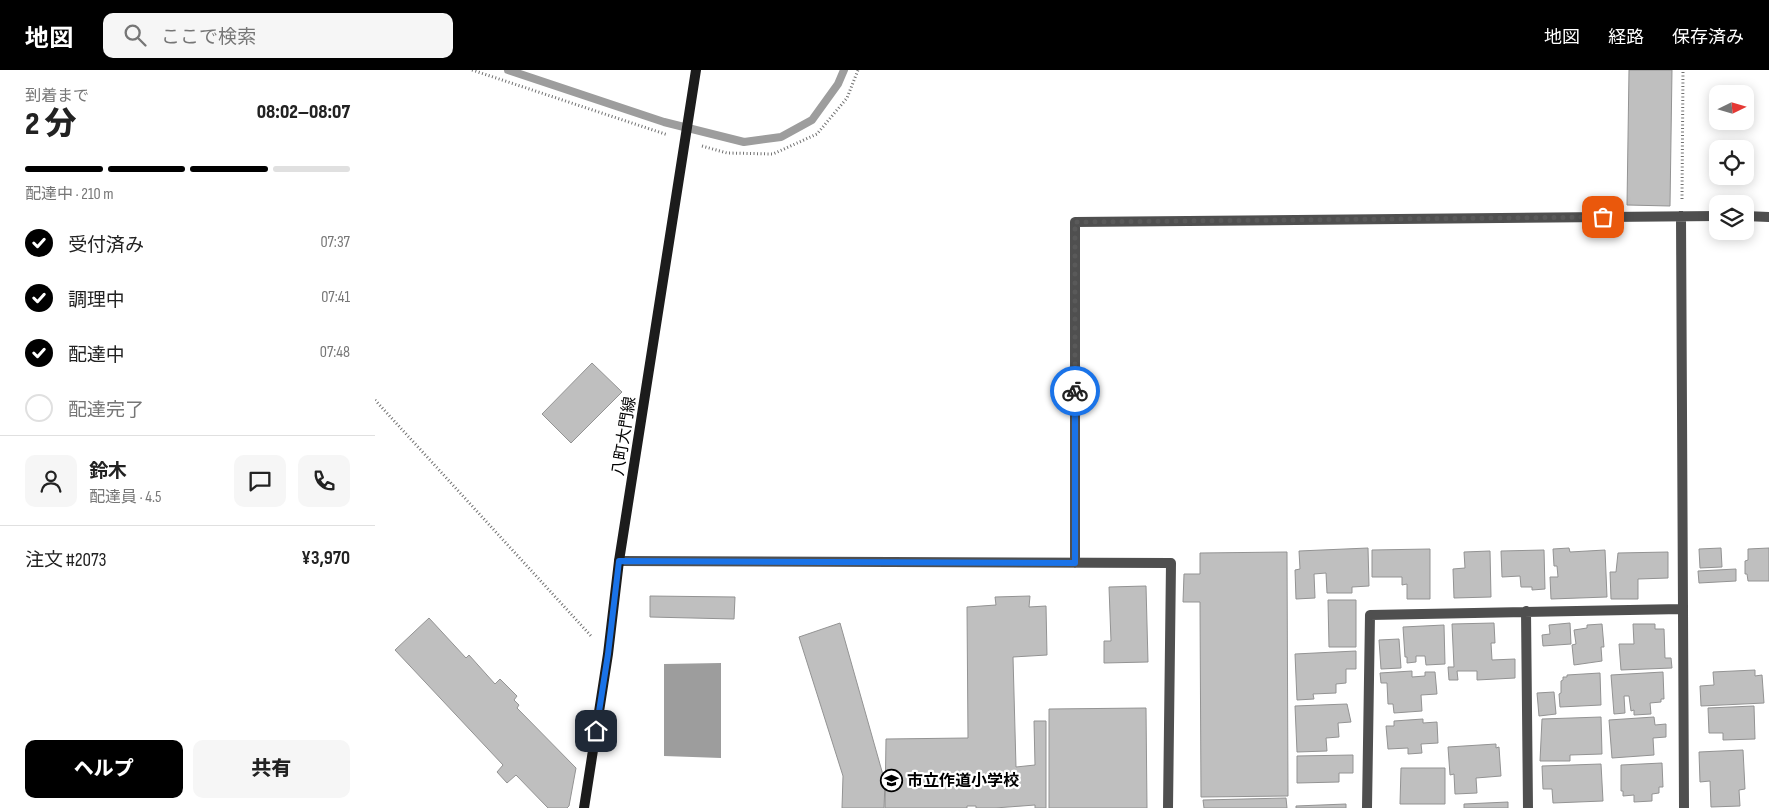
<!DOCTYPE html>
<html lang="ja">
<head>
<meta charset="utf-8">
<style>
  :root { --surface:#fff; --page:#f6f6f6; --text:#222; --muted:#767676; --line:#e0e0e0; --accent:#000 }
  body { margin:0; font-family:"Sofia Sans Condensed","Noto Sans JP",sans-serif; background:var(--page); color:var(--text); height:100vh; display:flex; flex-direction:column; font-size:19px; white-space:nowrap }
  * { box-sizing:border-box; margin:0 }
  p { font-size:16px; color:var(--muted) }
  .icon { flex:none; width:28px; height:28px; fill:none; stroke:currentColor; stroke-width:2; stroke-linecap:round; stroke-linejoin:round }
  .map { position:relative; flex:1; overflow:hidden }
  .details { display:flex; flex-direction:column; background:var(--surface); width:375px }
  .details>* { flex:none }
  .needle { width:32px; rotate:85deg }
  .tools { position:absolute; left:1334px; top:15px; display:grid; gap:10px }
  .tools a { display:grid; place-items:center; width:45px; height:45px; border-radius:10px; background:var(--surface); box-shadow:0 2px 12px #0003; font-size:25px }
  .pin { position:absolute; display:grid; place-items:center; width:42px; height:42px; color:#fff; margin:-21px; border-radius:10px; box-shadow:0 2px 8px #0006 }
  .courier { position:absolute; display:grid; place-items:center; width:50px; height:50px; margin:-25px; border:4px solid #1a73e8; border-radius:50%; background:#fff; color:#222; box-shadow:0 1px 6px #0007 }
  .summary em { font-style:normal; font-weight:800 }
  .summary div { display:flex; flex-direction:column-reverse }
  .summary { display:flex; align-items:center; justify-content:space-between; height:85px; padding:0 25px }
  h1 { font-size:32px; font-weight:800; line-height:38px }
  .bar { display:grid; grid-template-columns:repeat(4,1fr); gap:8px 5px; align-content:center; height:60px; padding:0 25px }
  .bar i { height:6px; border-radius:4px; background:var(--line) }
  .bar .current { background:var(--accent) }
  .bar p { grid-column:span 4 }
  .line { display:flex; align-items:center; gap:12px; padding:0 25px; border-top:1px solid var(--line) }
  .line div { flex:1 }
  .round { display:grid; place-items:center; flex:none; width:52px; height:52px; border-radius:10px; background:var(--page) }
  ol { padding:0 25px; list-style:none }
  li { display:flex; align-items:center; gap:15px; height:55px }
  li p { margin-inline-start:auto }
  li .icon { padding:5px; border-radius:50%; background:var(--accent); color:#fff; stroke-width:4 }
  li:last-child { color:var(--muted) }
  li i { width:28px; height:28px; border:2px solid var(--line); border-radius:50% }
  .cta { display:flex; gap:10px; margin-top:auto; padding:10px 25px }
  .cta a { flex:1; height:58px; border-radius:10px; background:var(--accent); color:#fff; font-size:20px; font-weight:800; line-height:58px; text-align:center }
  .cta a+a { background:var(--page); color:var(--text) }
  header { display:flex; align-items:center; gap:30px; box-sizing:border-box; height:70px; padding:0 25px; background:var(--accent); color:#fff }
  header strong { font-size:24px }
  nav { display:flex; gap:28px; margin-inline-start:auto; font-size:18px }
  .search { width:350px; height:45px; background:var(--page); display:flex; align-items:center; gap:12px; box-sizing:border-box; padding:0 18px; border-radius:10px; color:var(--muted); font-size:19px }
  main { display:flex; flex:1; min-height:0 }
  .map>svg:first-child { display:block }
</style>
</head>
<body>
<header>
<strong>地図</strong>
<div class="search"><svg class="icon" aria-label="search" viewBox="0 0 24 24"><circle cx="10" cy="10" r="6"/><path d="M15 15l6 6"/></svg>ここで検索</div>
<nav><a>地図</a><a>経路</a><a>保存済み</a></nav>
</header>
<main>
<section class="details">
<div class="summary"><div><h1>2 分</h1><p>到着まで</p></div><em>08:02–08:07</em></div>
<div class="bar"><i class="current"></i><i class="current"></i><i class="current"></i><i></i><p>配達中 · 210 m</p></div>
<ol>
<li><svg class="icon" aria-label="check" viewBox="0 0 24 24"><path d="M5 12l5 5 9-10"/></svg>受付済み<p>07:37</p></li>
<li><svg class="icon" aria-label="check" viewBox="0 0 24 24"><path d="M5 12l5 5 9-10"/></svg>調理中<p>07:41</p></li>
<li><svg class="icon" aria-label="check" viewBox="0 0 24 24"><path d="M5 12l5 5 9-10"/></svg>配達中<p>07:48</p></li>
<li><i></i>配達完了</li>
</ol>
<div class="line" style="height:90px"><a class="round"><svg class="icon" aria-label="person" viewBox="0 0 24 24"><circle cx="12" cy="8" r="4"/><path d="M4 21q1-7 8-7t8 7"/></svg></a><div><b>鈴木</b><p>配達員 · 4.5</p></div><a class="round"><svg class="icon" aria-label="chat" viewBox="0 0 24 24"><path d="M4 5h16v11H9l-5 4z"/></svg></a><a class="round"><svg class="icon" aria-label="phone" viewBox="0 0 24 24"><path d="M5 4h4l2 5-3 2q2 4 5 5l2-3 5 2v4C11 20 4 13 5 4z"/></svg></a></div>
<div class="line" style="height:65px"><div>注文 #2073</div><b>¥3,970</b></div>
<div class="cta"><a>ヘルプ</a><a>共有</a></div>
</section>
<div class="map">
<svg width="1394" height="738" viewBox="0 0 1394 738">
  <rect width="100%" height="100%" fill="#fff"/>
  <path fill="#9d9d9d" d="M346,593v95l-57,-2v-92z"/>
  <g fill="none" stroke-linecap="round" stroke-linejoin="round">
    <path stroke="#9d9d9d" stroke-width="8" d="M133,0l156,52 80,20 37,-5 31,-17 26,-36 6,-14"/>
  </g>
  <path fill="#bfbfbf" stroke="#939393" d="M1254,0h43l-2,136 -43,-1z
    M217,293l30,29 -51,51 -29,-29z
    M993,478l1,38 -17,1v6h-25l-1,-20 -12,1 1,24 -19,1 -1,-29 5,-1 -1,-18z
    M1194,478l1,4 35,-2 2,47 -56,2 -1,-22h8l-1,-11h-3l-1,-17z
    M1346,478l1,19 -22,1 -1,-19z
    M1394,478v33h-21l-1,-7h-2v-13l3,-1v-11z
    M1055,479v50h-23v-15l-5,1v-8h-30v-27z
    M1169,480l1,39 -13,1v-3h-11l-1,-11 -18,1 -1,-26z
    M1115,481l1,46 -37,1 -1,-29 12,-1 -1,-16z
    M912,482l1,244 -87,1 -1,-195h-17l1,-28h16v-21z
    M1293,482v26l-30,1v20h-27l-1,-27h6l2,-19z
    M1361,499v12l-37,2 -1,-12z
    M771,516l2,76 -44,1v-22h7l-2,-54z
    M275,526l85,1 -1,22 -84,-2z
    M655,526l-1,11 17,-1 1,49 -34,2 3,110 19,-2 -1,-44h12v87h-11v-3l-40,3h-19v-2h-9v2h-82l1,-69 82,-1 -1,-131 29,-2 -1,-8z
    M953,530h28v47h-27z
    M54,548l37,40 3,-3 26,29 5,-5 17,17 -3,4 5,5 -2,3 59,60 -7,38 -2,2h-19l-32,-33 -9,8 -10,-11 6,-7 -108,-115z
    M465,553l45,159 -1,26h-42l1,-32 -44,-139z
    M1119,553l1,20h-4l1,17 23,-1v19l-38,2v-9h-20l1,9h-9l-1,-13h6l-2,-43z
    M1195,553l1,21 -28,2 -1,-11 8,-1 -1,-9z
    M1227,554l2,23h-3l1,14 -28,4 -2,-20 4,-1 -2,-14 13,-2v-3z
    M1258,554h22v5h9l1,29h6l1,10 -51,2 -2,-26h15z
    M1069,555l1,39 -19,1 -1,-9h-9v6l-9,1v-6h-2l-2,-30z
    M1024,569l2,29 -20,1 -2,-29z
    M981,581v18h-10v14l-10,1v9l-23,1 1,5 -17,1 -2,-46z
    M1380,600v6l7,-1 2,28 -63,3 -1,-20 14,-1 -1,-13z
    M1037,601v6l13,-1v-4h10l2,22 -16,1 1,16 -28,2 -1,-9h-5l-1,-21h-6l-1,-10z
    M1288,602l1,27h-3v3l-11,1 1,11 -17,1v-5l-3,1 -2,-15h-5l1,17 -11,1 -3,-39z
    M1225,603l1,32 -41,2 -1,-13 2,-1v-12l2,-1v-3h4v-2z
    M1179,622l2,22 -17,2 -2,-23z
    M972,634l4,18 -13,1 1,14 -13,1 1,13 -30,1 -2,-46z
    M1379,636l1,33 -32,1v-7h-14l-1,-25z
    M771,638l1,100h-98v-99z
    M1226,647l1,37 -32,1v6h-30l2,-42z
    M1279,647l1,8 11,-1v13l-13,1 1,17 -42,3 -3,-38z
    M1048,649v4l14,-1 1,21 -17,1 1,9 -14,1v-6l-20,1 -2,-23h8v-5z
    M1121,674v4l3,-1 2,29 -25,2 1,15 -22,1 -1,-20 -4,1 -2,-28z
    M1368,680l2,39 -6,1 1,16 -29,1 -1,-26 -10,1 -1,-30z
    M978,685v18h-14v9l-42,1v-27z
    M1287,693l1,24h-4v6l-7,1v7l-18,1v-7l-11,1v-5h-2v-26z
    M1226,694l2,37 -50,2 -1,-14h-9l-1,-23z
    M1026,698h44v36h-45z
    M911,728l1,10h-83l-1,-8z
    M1133,732v6h-44v-4z
    M971,734v4h-50v-2z"/>
  <g fill="none" stroke-linecap="round" stroke-linejoin="round">
    <path stroke="#717171" stroke-width="3" stroke-dasharray="1 2.5" stroke-linecap="butt" d="M97,0l196,65
      M327,76l25,7 46,1 44,-20 30,-36 11,-28
      M1307,129l1,-129
      M0,330l217,237"/>
    <path stroke="#4f4f4f" stroke-width="10" d="M1306,146l3,592
      M1370,146l24,1
      M244,491l552,2 -3,245
      M700,493v-341l642,-6
      M1151,541l2,197
      M992,738l3,-193 312,-6"/>
    <path stroke="#1c1c1c" stroke-width="10" d="M209,738l24,-154 11,-93 77,-491"/>
  </g>
  <g fill="none" stroke-linecap="round" stroke-linejoin="round">
    <path stroke="#595959" stroke-width="5" stroke-dasharray="0 9" d="M700,321v-169l528,-5"/>
    <path stroke="#1a73e8" stroke-width="6" d="M221,661l12,-77 11,-93 456,2v-172"/>
  </g>
  <defs>
    <symbol id="school-ring" viewBox="-11 -11 22 22"><circle r="9.5" fill="#fff" stroke="#000" stroke-width="1.5"/><path d="M0-5L7-2L0 1L-7-2ZM-4 1L0 2.5L4 1V4Q0 6-4 4Z" fill="#000"/></symbol>
  </defs>
  <g fill-rule="evenodd">
    <use href="#school-ring" x="504" y="698" width="25" height="25"/>
  </g>
  <g text-anchor="middle" stroke-width="4.5" stroke-linejoin="round" paint-order="stroke">
    <g font-size="16" fill="#000" stroke="#fff">
      <text transform="translate(248 366) rotate(-81)" y="6">八町大門線</text>
    </g>
    <g font-size="16" font-weight="bold" fill="#000" stroke="#fff" text-anchor="start">
      <text x="532" y="716">市立作道小学校</text>
    </g>
  </g>
</svg>
<div class="tools">
<a><svg class="needle" viewBox="-14 -14 28 28"><path d="M0-13l5 13h-10z" fill="#e53935"/><path d="M0 13l5-13h-10z" fill="#767676"/></svg></a>
<a><svg class="icon" aria-label="locate" viewBox="0 0 24 24"><circle cx="12" cy="12" r="6"/><path d="M12 2v4M12 18v4M2 12h4M18 12h4"/></svg></a>
<a><svg class="icon" aria-label="layers" viewBox="0 0 24 24"><path d="M12 4l9 5-9 5-9-5zM3 14l9 5 9-5"/></svg></a>
</div>
<div class="pin" style="left:1228px;top:147px;background:#ea580c"><svg class="icon" aria-label="bag" viewBox="0 0 24 24"><path d="M5 8h14l-1 12H6zM9 8a3 3 0 0 1 6 0"/></svg></div>
<div class="pin" style="left:221px;top:661px;background:#1f2937"><svg class="icon" aria-label="home" viewBox="0 0 24 24"><path d="M3 11l9-7 9 7M6 9v11h12V9"/></svg></div>
<div class="courier" style="left:700px;top:321px"><svg class="icon" aria-label="bike" viewBox="0 0 24 24"><circle cx="6" cy="16" r="4"/><circle cx="18" cy="16" r="4"/><path d="M6 16l4-8h5l3 8M10 8l3 8H6M13 5h3"/></svg></div>
</div>
</main>
</body>
</html>
